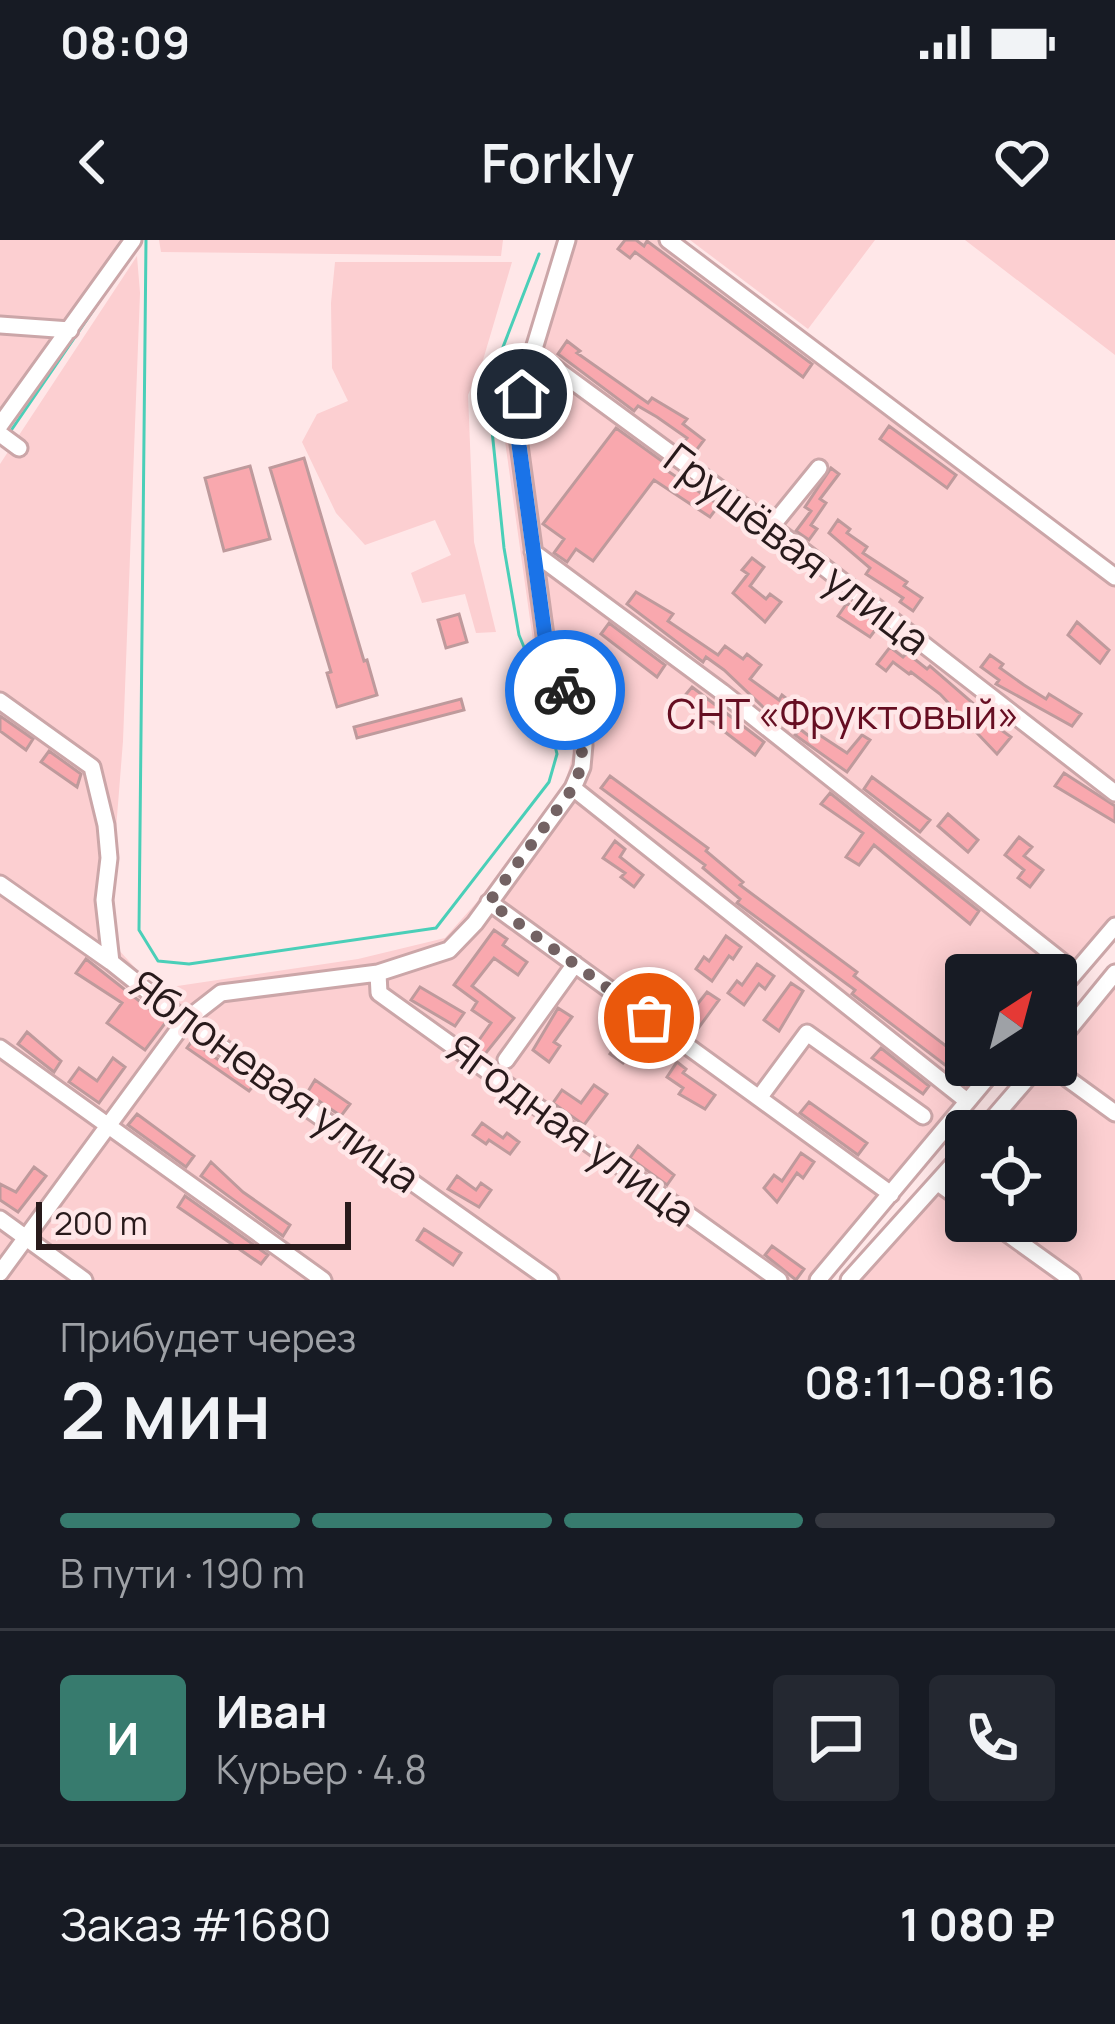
<!DOCTYPE html>
<html lang="ru">
<head>
<meta charset="utf-8">
<style>
  :root { --surface:#171b24; --page:#242831; --text:#f1f3f6; --muted:#9ea1a6; --line:#363941; --accent:#377b6e }
  body { margin:0; font-family:Manrope,sans-serif; background:var(--page); color:var(--text); height:100vh; display:flex; flex-direction:column; font-size:45px; white-space:nowrap }
  * { box-sizing:border-box; margin:0 }
  p { font-size:39px; color:var(--muted) }
  .icon { flex:none; width:66px; height:66px; fill:none; stroke:currentColor; stroke-width:2; stroke-linecap:round; stroke-linejoin:round }
  .map { position:relative; height:1040px; overflow:hidden }
  .drawer { display:flex; flex-direction:column; background:var(--surface); flex:1 }
  .drawer>* { flex:none }
  .needle { width:78px; rotate:36deg }
  .fabs { position:absolute; left:945px; top:714px; display:grid; gap:24px }
  .fabs a { display:grid; place-items:center; width:132px; height:132px; border-radius:12px; background:var(--surface); box-shadow:0 6px 30px #0003; font-size:60px }
  .scale { position:absolute; left:36px; bottom:30px; width:315px; box-sizing:border-box; padding-left:12px; border:6px solid #281a1b; border-top:0; font-size:33px; line-height:42px; white-space:nowrap; color:#281a1b; -webkit-text-stroke:9px #ffe7e8; paint-order:stroke }
  .pin { position:absolute; display:grid; place-items:center; width:102px; height:102px; color:#fff; margin:-51px; border:6px solid #fff; border-radius:50%; box-shadow:0 3px 12px #0007 }
  .courier { position:absolute; display:grid; place-items:center; width:120px; height:120px; margin:-60px; border:9px solid #1a73e8; border-radius:50%; background:#fff; color:#222; box-shadow:0 3px 15px #0007 }
  .headline em { font-style:normal; font-weight:600 }
  .headline div { display:flex; flex-direction:column-reverse }
  .headline { display:flex; align-items:center; justify-content:space-between; height:204px; padding:0 60px }
  h1 { font-size:78px; font-weight:600; line-height:90px }
  .bar { display:grid; grid-template-columns:repeat(4,1fr); gap:18px 12px; align-content:center; height:144px; padding:0 60px }
  .bar i { height:15px; border-radius:9px; background:var(--line) }
  .bar .selected { background:var(--accent) }
  .bar p { grid-column:span 4 }
  .line { display:flex; align-items:center; gap:30px; padding:0 60px; border-top:3px solid var(--line) }
  .line div { flex:1 }
  .round { display:grid; place-items:center; flex:none; width:126px; height:126px; border-radius:12px; background:var(--page) }
  .status { display:flex; justify-content:space-between; align-items:center; height:84px; padding:0 60px; background:var(--surface); direction:ltr }
  .status svg { height:33px; fill:currentColor }
  header { display:flex; justify-content:space-between; align-items:center; height:156px; padding:0 60px; background:var(--surface); font-size:54px; font-weight:600 }
  .map>svg:first-child { display:block }
</style>
</head>
<body>
<div class="status"><b>08:09</b><svg viewBox="0 0 49 12"><path d="M0 12V9h3v3zM5 12V6h3v6zM10 12V3h3v9zM15 12V0h3v12zM26 1h20v11H26zM47 4h2v5h-2z"/></svg></div>
<header><svg class="icon" aria-label="back" viewBox="0 0 24 24"><path d="M15 5l-7 7 7 7"/></svg>Forkly<svg class="icon" aria-label="heart" viewBox="0 0 24 24"><path d="M12 20l-8-8c-3-5 5-10 8-4 3-6 11-1 8 4z"/></svg></header>
<div class="map">
<svg width="1115" height="1040" viewBox="0 0 1115 1040">
  <rect width="100%" height="100%" fill="#ffe7e8"/>
  <path fill="#fccfd1" d="M0,0h137l-137,196z
    M159,0h344l-2,16 -340,-4z
    M561,0h116l438,333v367l-59,71v-36h-90v90h45l-180,215h-831v-816l137,-208 3,37 -17,448 -13,164 7,43 21,23 26,17 194,-29 87,-21 32,-36 89,-122 7,-27 -7,-29 -32,-76 -30,-214 1,-22z
    M690,0h185l-67,89z
    M965,0h150v115z
    M335,22h177l-29,98 -15,35 6,147 22,90 -20,1 -11,-39 -43,9 -11,-30 40,-18 -16,-35 -70,25 -29,-32 -34,-71 15,-28 31,-13 -16,-33 -1,-65z
    M1115,722v318h-266l117,-140v81h90v-90h-82l55,-66h27v-32z"/>
  <g fill="none" stroke-linecap="round" stroke-linejoin="round">
    <path stroke="#4acfb8" stroke-width="3" d="M146,0l-7,690 19,31 31,3 247,-36 113,-146 8,-28 -16,-66 -22,-53 -15,-87 -15,-147 9,-41 41,-106
      M10,192l117,-171"/>
  </g>
  <path fill="#f9a8ae" stroke="#be9a9c" stroke-width="3" d="M625,0h11l8,6 3,-5 165,123 -9,13 -168,-125 -5,6 -12,-9z
    M567,101l13,10 -3,2 71,50 4,-5 35,21 -4,5 21,16 -9,12 -12,-9 4,-5 -30,-21 -19,-11 -4,5 -76,-57z
    M889,186l67,49 -9,13 -67,-49z
    M616,188l50,36 -3,4 56,37 -9,12 -56,-37 -61,81 -17,-12 -9,13 -13,-9 10,-14 -21,-15z
    M304,218l60,203 3,-1 10,35 -40,12 -10,-34 4,-1 -61,-204z
    M250,226l20,73 -46,12 -19,-73z
    M831,228l8,6 -19,25 6,4 -15,22 6,4 -8,11 -13,-9 15,-20 -6,-4z
    M838,280l12,9 -3,4 20,14 -4,6 44,29 -3,4 18,12 -9,13 -13,-9 3,-4 -37,-24 4,-6 -41,-35z
    M752,318l12,9 -14,19 16,13 4,-5 11,8 -16,20 -32,-29 15,-19 -6,-4z
    M636,352l37,22 -5,7 50,34 7,-9 18,13 4,-5 14,11 -11,14 29,21 3,-5 14,11 -15,18 -57,-54 -18,-13 -3,5 -76,-58z
    M847,363l32,22 -9,12 -32,-21z
    M459,374l8,28 -21,6 -8,-28z
    M1077,382l32,28 -9,13 -32,-28z
    M609,383l56,42 -8,12 -56,-43z
    M890,407l13,10 4,-4 20,16 3,-3 52,45 -3,3 32,23 -14,17 -57,-60 -29,-22 -2,2 -16,-12 -7,9 -9,-7z
    M990,415l13,9 -3,4 24,17 22,14 3,-5 32,20 -9,12 -76,-42 3,-4 -18,-13z
    M692,447l72,55 -9,13 -73,-56z
    M461,459l3,11 -107,28 -3,-11z
    M0,476l33,23 -7,11 -26,-19z
    M800,489l14,11 4,-6 29,19 15,-18 8,5 -23,32 -52,-37z
    M49,511l32,23 -4,13 -36,-25z
    M1064,533l51,33v16l-60,-36z
    M610,536l98,72 -2,3 37,31 -3,3 117,87 -3,4 100,76 -4,5 25,17 -9,11 -11,-9 2,-2 -105,-80 3,-4 -118,-87 3,-4 -37,-31 2,-3 -104,-77z
    M872,537l58,43 -10,12 -56,-43z
    M830,553l149,118 -9,13 -96,-79 -15,20 -13,-8 17,-24 -42,-29z
    M948,574l30,26 -10,12 -30,-26z
    M1019,597l13,10 -8,9 19,14 -13,17 -12,-9 6,-8 -19,-15z
    M615,601l10,8 -5,8 23,18 -9,12 -13,-10 4,-4 -22,-15z
    M494,690l13,9 -4,6 24,17 -9,13 -24,-17 -22,28 42,32 -29,36 -11,-7 17,-24 -19,-13 5,-8 -23,-17z
    M726,696l15,11 -8,12 -4,-3 -17,25 -16,-12 8,-12 5,4z
    M86,719l80,63 -21,28 -38,-27 15,-20 -46,-30z
    M757,724l17,12 -9,13 -6,-5 -15,21 -16,-12 9,-12 5,4z
    M791,743l12,8 -24,40 -15,-11z
    M420,747l44,26 -9,13 -44,-26z
    M707,752l12,8 -25,34 -13,-9z
    M558,768l14,9 -18,25 6,4 -11,16 -16,-12z
    M633,782l13,9 -23,32 -13,-9z
    M27,792l34,29 -7,11 -36,-28z
    M192,801l62,44 -5,6 -62,-43z
    M881,808l48,38 -6,8 -51,-36z
    M113,818l12,9 -26,36 -30,-21 10,-14 18,13z
    M677,822l9,7 -3,4 32,22 -10,14 -26,-15 4,-6 -16,-11z
    M315,840l35,24 -9,12 -34,-23z
    M594,845l13,9 -23,31 -31,-22 9,-13 19,13z
    M809,862l58,41 -9,12 -58,-42z
    M137,874l57,42 -8,11 -58,-42z
    M482,883l21,15 4,-5 12,9 -9,12 -21,-14 -3,4 -13,-9z
    M638,906l36,29 -7,10 -37,-27z
    M801,913l13,9 -11,16 -6,-5 -20,29 -13,-14 10,-13 8,6z
    M211,922l32,30 47,33 -7,11 -82,-60z
    M34,927l12,9 -28,36 -18,-12v-16l16,8z
    M457,936l19,14 5,-7 10,7 -12,17 -31,-18z
    M185,956l83,59 -7,9 -83,-57z
    M424,989l37,24 -8,12 -36,-25z
    M772,1006l32,23 -8,11 -31,-25z"/>
  <g fill="none" stroke-linecap="round" stroke-linejoin="round">
    <defs>
      <path id="minor" d="M668,0l447,337
        M0,85l70,5
        M533,112l256,188 326,253
        M0,185l133,-185
        M0,194l19,14
        M771,287l48,-59
        M533,312l189,140 353,280
        M0,461l92,66 14,58 3,33 -5,42 7,62
        M573,548l394,313
        M0,644l111,78 74,59 365,259
        M489,662l402,292
        M378,733l1,20 400,287
        M1056,755l59,-69
        M1056,805l59,-72
        M0,808l323,232
        M506,820l69,-96
        M1049,825l66,48
        M759,858l48,-65 116,83
        M982,891l57,-66
        M938,943l28,20
        M0,979l84,61
        M990,981l82,59
        M0,1033l185,-252 36,-28 157,-20 71,-23 26,-27 98,-135 9,-21 2,-22 -38,-102 -29,-213 16,-78 34,-112
        M818,1040l180,-215
        M849,1040l117,-130"/>
    </defs>
    <use href="#minor" stroke="#cba6a8" stroke-width="21"/>
    <use href="#minor" stroke="#fff" stroke-width="15"/>
  </g>
  <g fill="none" stroke-linecap="round" stroke-linejoin="round">
    <path stroke="#736263" stroke-width="12" stroke-dasharray="0 21.6" d="M565,450c15,36 25,62 8,98l-84,114 160,116"/>
    <path stroke="#1a73e8" stroke-width="15" d="M522,154l-5,36 29,214 19,46"/>
  </g>
  <g text-anchor="middle" stroke-width="9" stroke-linejoin="round" paint-order="stroke">
    <g font-size="42" fill="#281a1b" stroke="#ffe7e8">
      <text transform="translate(797 309) rotate(37)" y="15">Грушёвая улица</text>
      <text transform="translate(275 841) rotate(36)" y="15">Яблоневая улица</text>
      <text transform="translate(571 890) rotate(36)" y="15">Ягодная улица</text>
    </g>
    <g font-size="42" fill="#660e22" stroke="#ffe7e8">
      <text x="843" y="489">СНТ «Фруктовый»</text>
    </g>
  </g>
</svg>
<div class="fabs">
<a><svg class="needle" viewBox="-14 -14 28 28"><path d="M0-13l5 13h-10z" fill="#e53935"/><path d="M0 13l5-13h-10z" fill="#9ea1a6"/></svg></a>
<a><svg class="icon" aria-label="locate" viewBox="0 0 24 24"><circle cx="12" cy="12" r="6"/><path d="M12 2v4M12 18v4M2 12h4M18 12h4"/></svg></a>
</div>
<div class="scale">200 m</div>
<div class="pin" style="left:649px;top:778px;background:#ea580c"><svg class="icon" aria-label="bag" viewBox="0 0 24 24"><path d="M5 8h14l-1 12H6zM9 8a3 3 0 0 1 6 0"/></svg></div>
<div class="pin" style="left:522px;top:154px;background:#1f2937"><svg class="icon" aria-label="home" viewBox="0 0 24 24"><path d="M3 11l9-7 9 7M6 9v11h12V9"/></svg></div>
<div class="courier" style="left:565px;top:450px"><svg class="icon" aria-label="bike" viewBox="0 0 24 24"><circle cx="6" cy="16" r="4"/><circle cx="18" cy="16" r="4"/><path d="M6 16l4-8h5l3 8M10 8l3 8H6M13 5h3"/></svg></div>
</div>
<section class="drawer">
<div class="headline"><div><h1>2 мин</h1><p>Прибудет через</p></div><em>08:11–08:16</em></div>
<div class="bar"><i class="selected"></i><i class="selected"></i><i class="selected"></i><i></i><p>В пути · 190 m</p></div>
<div class="line" style="height:216px"><b class="round" style="background:var(--accent);color:#fff">И</b><div><b>Иван</b><p>Курьер · 4.8</p></div><a class="round"><svg class="icon" aria-label="chat" viewBox="0 0 24 24"><path d="M4 5h16v11H9l-5 4z"/></svg></a><a class="round"><svg class="icon" aria-label="phone" viewBox="0 0 24 24"><path d="M5 4h4l2 5-3 2q2 4 5 5l2-3 5 2v4C11 20 4 13 5 4z"/></svg></a></div>
<div class="line" style="height:156px"><div>Заказ #1680</div><b>1 080 ₽</b></div>
</section>
</body>
</html>
